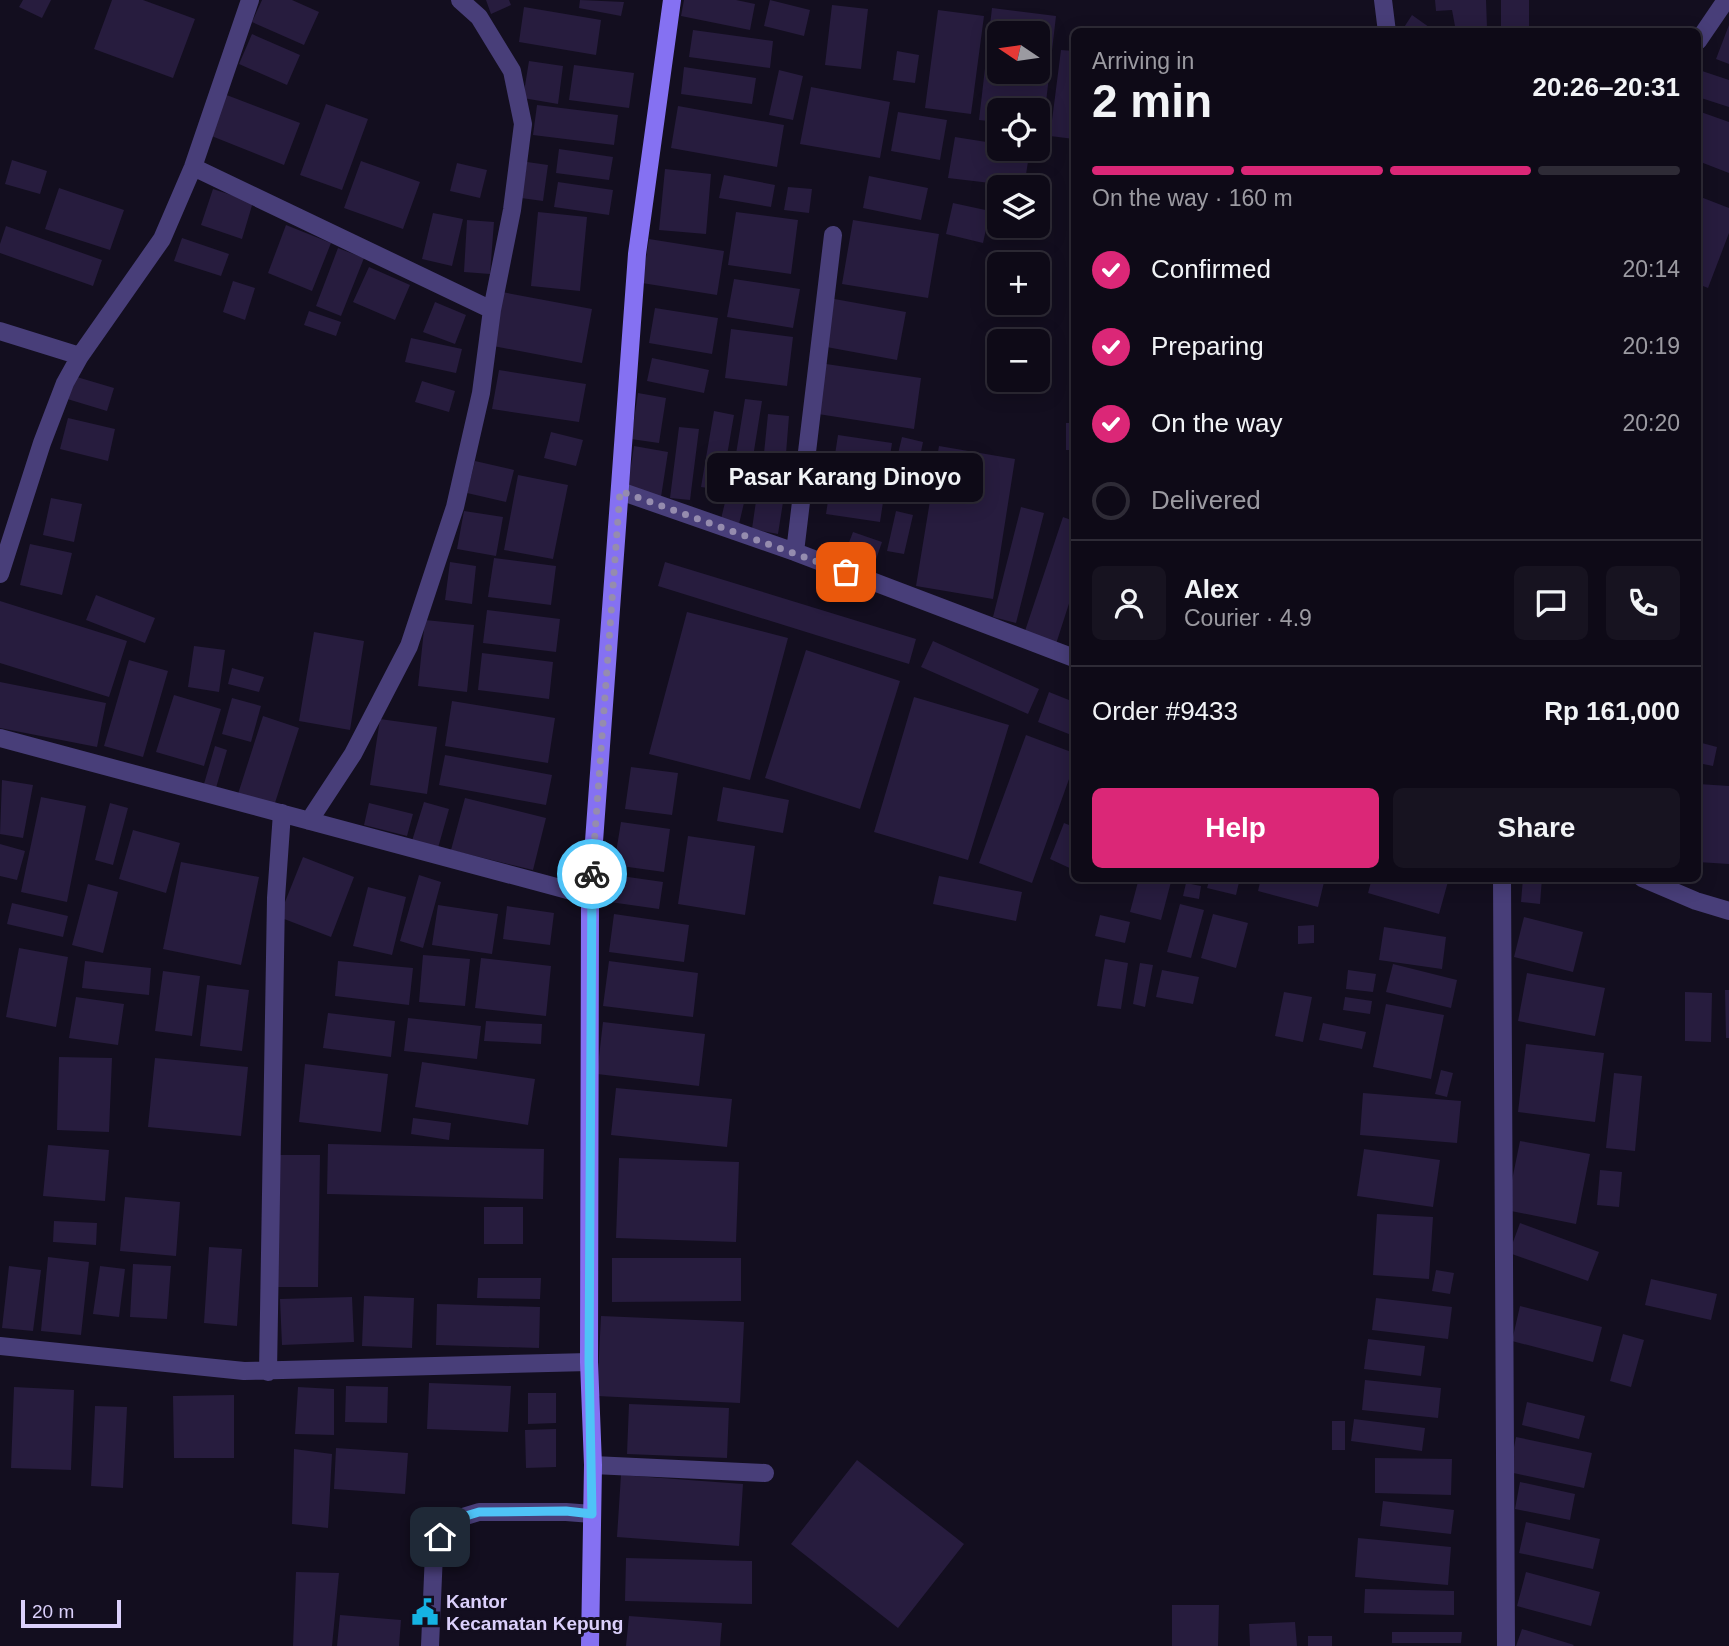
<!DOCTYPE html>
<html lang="en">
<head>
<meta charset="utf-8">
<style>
  :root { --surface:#0e0a17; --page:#171320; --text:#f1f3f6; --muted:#9b9aa1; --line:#2e2b36; --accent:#db2777 }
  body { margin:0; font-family:Arial,sans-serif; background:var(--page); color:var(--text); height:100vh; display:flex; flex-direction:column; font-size:26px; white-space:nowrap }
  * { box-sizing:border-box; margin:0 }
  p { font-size:23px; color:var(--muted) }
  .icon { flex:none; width:38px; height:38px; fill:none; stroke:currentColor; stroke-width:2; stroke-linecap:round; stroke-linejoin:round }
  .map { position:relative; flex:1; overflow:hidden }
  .details { position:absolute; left:1071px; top:28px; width:630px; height:854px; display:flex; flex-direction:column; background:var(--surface); border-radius:10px; box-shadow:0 4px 18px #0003,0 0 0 2px var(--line) }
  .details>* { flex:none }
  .needle { width:46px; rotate:283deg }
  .controls { position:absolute; left:987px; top:21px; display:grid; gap:14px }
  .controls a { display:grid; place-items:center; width:63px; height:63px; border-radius:10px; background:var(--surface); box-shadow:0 4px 18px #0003,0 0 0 2px var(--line); font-size:35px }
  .scale { position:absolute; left:21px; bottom:18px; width:100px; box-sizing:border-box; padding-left:7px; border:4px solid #dbd0fb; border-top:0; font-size:19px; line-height:24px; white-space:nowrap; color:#dbd0fb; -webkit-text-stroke:5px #130e1f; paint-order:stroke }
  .pin { position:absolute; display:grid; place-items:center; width:60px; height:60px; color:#fff; margin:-30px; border-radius:14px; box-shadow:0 4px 10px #0006 }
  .courier { position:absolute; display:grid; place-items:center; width:70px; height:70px; margin:-35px; border:5px solid #4fc3f7; border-radius:50%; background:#fff; color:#222; box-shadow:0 2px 9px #0007 }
  .bubble { position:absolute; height:49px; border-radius:10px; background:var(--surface); box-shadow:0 4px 18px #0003,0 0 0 2px var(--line); font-size:23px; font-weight:600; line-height:49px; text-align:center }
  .summary em { font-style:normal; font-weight:600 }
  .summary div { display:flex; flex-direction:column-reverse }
  .summary { display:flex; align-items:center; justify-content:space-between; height:119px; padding:0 21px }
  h1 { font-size:46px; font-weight:600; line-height:52px }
  .bar { display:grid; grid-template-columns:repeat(4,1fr); gap:10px 7px; align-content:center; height:84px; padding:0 21px }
  .bar i { height:9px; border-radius:5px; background:var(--line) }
  .bar .current { background:var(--accent) }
  .bar p { grid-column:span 4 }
  .line { display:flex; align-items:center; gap:18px; padding:0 21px; border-top:2px solid var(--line) }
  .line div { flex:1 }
  .round { display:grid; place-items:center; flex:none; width:74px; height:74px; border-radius:10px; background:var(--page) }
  ol { padding:0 21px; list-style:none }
  li { display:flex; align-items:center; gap:21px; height:77px }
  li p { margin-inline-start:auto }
  li .icon { padding:7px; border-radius:50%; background:var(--accent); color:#fff; stroke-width:4 }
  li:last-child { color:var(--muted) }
  li i { width:38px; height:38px; border:4px solid var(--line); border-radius:50% }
  .cta { display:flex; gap:14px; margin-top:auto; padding:14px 21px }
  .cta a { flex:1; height:80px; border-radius:10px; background:var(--accent); color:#fff; font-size:28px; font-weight:600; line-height:80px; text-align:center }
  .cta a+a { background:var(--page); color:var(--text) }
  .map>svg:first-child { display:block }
</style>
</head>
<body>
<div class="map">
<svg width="1729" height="1646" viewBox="0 0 1729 1646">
  <rect width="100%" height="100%" fill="#130e1f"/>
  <path fill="#271c3e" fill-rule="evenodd" d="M23,0h28l-9,18 -23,-11z
    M112,0h31l52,19 -22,59 -79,-29z
    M262,0h30l27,12 -15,33 -52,-23z
    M486,0h23l2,5 -20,9z
    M580,0l44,2 -3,14 -42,-8z
    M684,0h52l19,4 -5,26 -69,-14z
    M770,0l40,10 -6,26 -40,-10z
    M1435,0h51l1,28 -32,-2 -3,-16 -16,1z
    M1501,0h28v29h-28z
    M832,5l36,4 -7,60 -36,-4z
    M524,7l77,13 -5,35 -77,-13z
    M992,8l64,8 -13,112 -5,-1v-17h-39v12l-20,-2zM999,33h39v39h-39z
    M938,10l46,6 -13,98 -46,-6z
    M1412,15l24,17h-35z
    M1729,25v39l-13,-5z
    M693,30l80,11 -3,27 -81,-11z
    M252,34l48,21 -13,30 -48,-21z
    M1061,50l13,1v88l-24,-3z
    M897,51l22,4 -4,28 -22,-3z
    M529,61l34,5 -5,38 -35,-6z
    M574,65l60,8 -5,35 -60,-8z
    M684,67l72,11 -4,26 -71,-10z
    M779,70l24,6 -10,44 -24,-5z
    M1699,70l30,10v27l-31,-10z
    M811,87l79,15 -10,56 -80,-14z
    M224,94l76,29 -16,42 -75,-30z
    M326,104l42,15 -26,71 -42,-15z
    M537,105l81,10 -4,30 -81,-10z
    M678,106l106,19 -7,42 -106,-19z
    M1698,111l31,11v51l-31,-12z
    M898,112l49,8 -7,40 -49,-9z
    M955,137l44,7v5h31l-6,38 -76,-9z
    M559,149l54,8 -4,23 -53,-7z
    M12,160l35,11 -7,23 -35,-10z
    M361,161l59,21 -17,47 -59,-21z
    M527,162l21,3 -5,36 -22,-3z
    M457,163l30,7 -7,28 -30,-7z
    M665,169l46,5 -5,60 -47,-4z
    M724,175l51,10 -4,22 -52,-9z
    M869,176l59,12 -7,32 -58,-12z
    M558,182l55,8 -4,25 -55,-8z
    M788,187l24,2 -3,24 -25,-3z
    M59,188l65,22 -14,40 -65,-21z
    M213,189l40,13 -11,37 -41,-14z
    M1698,196l31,12v25l-21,55 -10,-4z
    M953,203l37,8 -7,32 -37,-9z
    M538,212l49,5 -7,74 -49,-5z
    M736,212l62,8 -7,54 -63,-9z
    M433,213l30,6 -11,47 -30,-7z
    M467,220l27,2 -4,52 -26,-2z
    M853,220l86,14 -11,64 -86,-14z
    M286,225l45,18 -19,48 -44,-18z
    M6,226l96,34 -9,26 -93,-33v-9z
    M182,238l47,16 -8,22 -47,-15z
    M649,239l75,12 -7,44 -75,-12z
    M338,248l26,10 -23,58 -25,-10z
    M369,267l41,18 -15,35 -42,-18z
    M734,279l66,10 -7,39 -66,-11z
    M233,281l22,7 -10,32 -22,-8z
    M502,292l90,17 -10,54 -89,-17z
    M829,298l77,14 -9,48 -76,-14z
    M435,302l31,13 -11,29 -32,-12z
    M655,308l63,10 -6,36 -63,-11z
    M309,311l32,11 -5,14 -32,-11z
    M731,329l62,8 -6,49 -62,-8z
    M411,338l51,11 -6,24 -51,-11z
    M652,358l57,12 -5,23 -57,-12z
    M826,364l95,14 -7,51 -96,-15z
    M499,370l87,14 -7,38 -87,-13z
    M70,375l44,13 -7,23 -43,-13z
    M422,381l33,10 -6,21 -34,-10z
    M638,393l28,5 -7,45 -28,-4z
    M745,399l17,2 -9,56 -17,-3z
    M714,411l20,4 -13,75 -20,-3z
    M768,414l21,2 -4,50 -22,-3z
    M68,418l47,11 -7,32 -48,-12z
    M1066,423h8v27h-8z
    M679,427l20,2 -9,71 -20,-2z
    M551,432l32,8 -7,26 -32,-8z
    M838,435l54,8 -12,79 -54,-8z
    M902,437l21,5 -8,38 -22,-5z
    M634,446l34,6 -7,45 -34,-5z
    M939,446l76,13 -22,140 -77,-13z
    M475,461l39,9 -8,32 -39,-9z
    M734,465l18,4 -13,55 -18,-5z
    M760,473l27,4 -9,57 -26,-5z
    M518,475l50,10 -15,74 -49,-9z
    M51,498l31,6 -8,38 -31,-7z
    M1021,507l23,6 -28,110 -23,-6z
    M464,511l39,6 -7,39 -39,-7z
    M896,511l17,4 -9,39 -17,-3z
    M1063,517l11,4v67l-18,56 -32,-10z
    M853,532l29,10 -12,35 -30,-11z
    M30,544l42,9 -10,42 -42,-10z
    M494,558l62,8 -5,39 -63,-8z
    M450,562l26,4 -4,38 -27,-4z
    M665,562l251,77 -7,25 -251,-78z
    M96,595l59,23 -10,25 -59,-23z
    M0,601l127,40 -18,56 -109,-34z
    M487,610l73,9 -4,33 -73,-9z
    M687,612l101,26 -38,142 -101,-26z
    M425,620l49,5 -7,67 -49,-6z
    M314,632l50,9 -14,89 -51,-9z
    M933,641l106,48 -11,25 -107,-47z
    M194,646l31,4 -6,42 -31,-5z
    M806,650l94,31 -40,128 -95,-31z
    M482,653l71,9 -4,37 -71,-9z
    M129,660l39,11 -25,86 -39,-11z
    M232,668l32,9 -5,15 -31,-8z
    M0,682l106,21 -9,44 -97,-19z
    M1049,692l25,10v34l-36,-14z
    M174,695l47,14 -17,57 -48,-14z
    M914,697l95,28 -41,135 -94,-28z
    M232,698l29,8 -10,36 -29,-8z
    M452,701l103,17 -7,45 -103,-17z
    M263,716l36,12 -25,78 -36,-12z
    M380,719l57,8 -10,67 -57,-9z
    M1026,735l48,18v12l-42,118 -53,-20z
    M1698,742l19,5 -4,19 -15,-3z
    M215,746l12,4 -11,38 -12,-4z
    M445,755l107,20 -6,30 -107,-20z
    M631,767l47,6 -6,42 -47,-6z
    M2,780l31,5 -10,53 -23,-4z
    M1698,784l31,2v78l-31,-2z
    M723,787l66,13 -6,33 -66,-12z
    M41,797l45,9 -19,96 -46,-10z
    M465,798l81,20 -13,52 -82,-20z
    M424,802l25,7 -11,39 -26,-7z
    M110,803l18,5 -15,57 -18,-5z
    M369,803l44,11 -6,22 -43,-11z
    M621,822l49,7 -6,43 -50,-7z
    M1064,823l10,4v43l-24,-11z
    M133,830l47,13 -14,50 -47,-14z
    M688,836l67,10 -10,69 -67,-11z
    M0,844l25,7 -8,29 -17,-4z
    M303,857l51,20 -23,60 -52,-20z
    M181,862l78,15 -18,88 -78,-16z
    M419,875l22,7 -18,66 -23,-7z
    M614,875l49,7 -4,27 -49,-7z
    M939,876l83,16 -6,29 -83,-17z
    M1139,878h33l-11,42 -31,-8z
    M1210,878h30l-4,17 -29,-7z
    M1261,878h64l-7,29 -60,-16z
    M1372,878h77l-10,36 -71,-21z
    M1523,878h19l-2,26 -19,-2z
    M1186,883l15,3 -2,13 -16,-3z
    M88,884l30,8 -15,61 -31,-8z
    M368,887l38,10 -14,58 -39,-9z
    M12,903l56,13 -5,21 -56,-13z
    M1180,904l24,6 -13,48 -24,-6z
    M438,905l60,9 -6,40 -60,-9z
    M507,906l47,7 -4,32 -47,-6z
    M614,914l75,11 -5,37 -75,-10z
    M1213,914l35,9 -12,45 -35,-10z
    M1100,915l30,7 -5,21 -30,-7z
    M1524,917l59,15 -10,40 -59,-15z
    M1314,925v18l-16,1v-18z
    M1384,927l62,10 -4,32 -63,-9z
    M19,948l49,9 -12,70 -50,-10z
    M423,955l47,4 -5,47 -46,-4z
    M481,958l70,8 -5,50 -71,-8z
    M1105,959l23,4 -7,46 -24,-3z
    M85,961l66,7 -2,27 -67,-7z
    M338,961l75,7 -4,37 -74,-9z
    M609,961l89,12 -5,44 -90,-11z
    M1140,963l13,2 -8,42 -12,-3z
    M1393,964l64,16 -6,28 -65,-16z
    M1162,970l37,7 -6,27 -37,-7z
    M1348,970l28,4 -3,18 -27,-3z
    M163,971l37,5 -8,60 -37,-5z
    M1527,973l78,15 -10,48 -77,-15z
    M207,985l42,5 -7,61 -42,-5z
    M1725,990h4v48h-3z
    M1284,992l28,5 -9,45 -28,-6z
    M1685,992l27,1 -1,49 -26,-1z
    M76,997l48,7 -6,41 -49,-7z
    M1345,997l27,4 -2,13 -27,-4z
    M1386,1004l58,11 -13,64 -58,-12z
    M328,1013l67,8 -4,36 -68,-9z
    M408,1018l73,8 -4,33 -73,-8z
    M486,1021l56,3 -1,20 -57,-3z
    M603,1022l102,12 -6,52 -102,-12z
    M1323,1023l43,9 -4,17 -43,-9z
    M1526,1044l78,9 -9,69 -77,-10z
    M59,1057l53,1 -3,74 -52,-2z
    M155,1058l93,9 -7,69 -93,-9z
    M422,1062l113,17 -7,46 -113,-18z
    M305,1064l83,10 -7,58 -82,-10z
    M1441,1070l12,3 -6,24 -12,-3z
    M1614,1073l28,3 -7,75 -29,-3z
    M616,1088l116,11 -5,48 -116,-12z
    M1363,1093l98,8 -4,42 -97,-8z
    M413,1118l38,5 -2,17 -38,-6z
    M1520,1141l70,13 -14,70 -70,-14z
    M328,1144l216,5 -1,50 -216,-5z
    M48,1145l61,5 -4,51 -62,-5z
    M1364,1149l76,11 -7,47 -76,-11z
    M278,1155h42l-2,132h-42z
    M619,1158l120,4 -3,80 -120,-4z
    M1600,1170l22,2 -3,35 -22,-2z
    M125,1197l55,5 -4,54 -56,-5z
    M484,1207h39v37h-39z
    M1377,1214l56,3 -4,62 -56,-4z
    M54,1221l43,2 -1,22 -43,-3z
    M1520,1223l79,29 -11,29 -79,-28z
    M209,1247l33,2 -5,77 -33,-3z
    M48,1257l41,5 -8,73 -40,-4z
    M612,1258h129v43l-129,1z
    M133,1264l38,2 -4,53 -37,-2z
    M9,1266l32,4 -8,61 -31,-3z
    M100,1266l25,3 -6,48 -26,-3z
    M1436,1270l18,3 -4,21 -18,-3z
    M478,1278h63l-1,21 -63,-1z
    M1651,1279l66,15 -6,26 -66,-15z
    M364,1296l50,2 -2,50 -50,-2z
    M352,1297l2,45 -72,3 -2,-46z
    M1376,1298l76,9 -4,32 -76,-9z
    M437,1304l103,3 -1,41 -103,-3z
    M1520,1306l82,21 -9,35 -81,-21z
    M601,1316l143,6 -4,81 -143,-7z
    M1623,1334l21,6 -13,47 -21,-6z
    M1368,1339l57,7 -4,30 -57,-7z
    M1365,1380l76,8 -3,30 -76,-8z
    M429,1383l82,3 -3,46 -81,-3z
    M346,1386l42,1 -1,36 -42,-1z
    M14,1387l60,3 -3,80 -60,-2z
    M298,1387l36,2v46l-39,-1z
    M528,1393h28v30l-28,1z
    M234,1395v63h-60l-1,-62z
    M1527,1402l58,14 -6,23 -57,-14z
    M629,1404l100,4 -2,50 -100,-4z
    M95,1406l32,1 -4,81 -32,-2z
    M1354,1419l71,9 -3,23 -71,-10z
    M1332,1421h13v29h-13z
    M556,1429v38l-30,1 -1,-38z
    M1516,1437l76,16 -8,35 -75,-16z
    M336,1448l72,5 -3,41 -71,-5z
    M294,1449l38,5 -4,74 -36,-4z
    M1375,1458l77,1 -1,36 -76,-2z
    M857,1460l107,84 -66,84 -107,-84z
    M621,1475l122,9 -4,62 -122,-9z
    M1520,1482l55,12 -5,26 -55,-11z
    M1383,1501l71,9 -3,24 -71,-8z
    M1526,1522l74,17 -7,30 -74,-16z
    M1358,1538l93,9 -3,38 -93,-8z
    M626,1558l126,3v43l-127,-3z
    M296,1572l43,1 -7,73h-39z
    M1526,1572l74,20 -9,34 -74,-20z
    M1365,1589l89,2v24l-90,-2z
    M1172,1605h47l-1,41h-46z
    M340,1615l61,5 -2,26h-62z
    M629,1616l93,7 -2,23h-94z
    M1295,1622l2,24h-47l-1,-22z
    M1522,1629l52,16 -1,1h-57z
    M1392,1632h70l-1,11h-69z
    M1308,1636h24v10h-24z"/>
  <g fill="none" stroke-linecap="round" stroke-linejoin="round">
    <path stroke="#483e79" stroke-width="18" d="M593,1465l172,8
      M430,1646l4,-93 12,-31 33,-10h87l26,2"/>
    <path stroke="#483e79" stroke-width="18" d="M1383,0l4,32
      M1698,41l28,-41
      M193,167l299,143
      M0,331l80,25
      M620,491l175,61 279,106
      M795,552l38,-317
      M0,574l42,-131 23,-60 15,-27 82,-117 31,-72 57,-167
      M0,738l590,158
      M309,821l44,-67 56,-108 46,-139 26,-114 11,-83 20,-100 11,-86 -11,-53 -33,-54 -19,-17
      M1502,878l4,768
      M1642,878l54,23 33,10
      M0,1346l244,25 345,-9
      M268,1372l8,-474 6,-85"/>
    <path stroke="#8571f2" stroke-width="18" d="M590,1646l3,-181 -4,-103 1,-466 47,-642 35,-254"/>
  </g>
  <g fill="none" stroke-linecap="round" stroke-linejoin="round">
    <path stroke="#958cae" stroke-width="7" stroke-dasharray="0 12.6" d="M592,874l28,-383 226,81"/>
    <path stroke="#4fc3f7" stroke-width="9" d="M440,1537l6,-15 33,-10 87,-1 26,3 -3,-152 3,-488"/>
  </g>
  <defs>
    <symbol id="civic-bare" viewBox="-9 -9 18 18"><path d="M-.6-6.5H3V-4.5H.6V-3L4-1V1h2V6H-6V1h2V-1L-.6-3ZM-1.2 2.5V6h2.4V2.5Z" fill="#15b3e2" stroke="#130e1f" stroke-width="2.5" paint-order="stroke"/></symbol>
  </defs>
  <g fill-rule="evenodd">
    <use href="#civic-bare" x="406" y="1593" width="38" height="38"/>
  </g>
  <g text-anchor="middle" stroke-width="6" stroke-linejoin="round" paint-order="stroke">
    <g font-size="19" font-weight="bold" fill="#dbd0fb" stroke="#130e1f" text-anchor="start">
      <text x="446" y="1608">Kantor<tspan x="446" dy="22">Kecamatan Kepung</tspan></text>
    </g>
  </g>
</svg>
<div class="controls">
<a><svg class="needle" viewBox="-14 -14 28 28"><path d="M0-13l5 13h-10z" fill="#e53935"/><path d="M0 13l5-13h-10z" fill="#9b9aa1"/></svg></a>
<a><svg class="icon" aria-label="locate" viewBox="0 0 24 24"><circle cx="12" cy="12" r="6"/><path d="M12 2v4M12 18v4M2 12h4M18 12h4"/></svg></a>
<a><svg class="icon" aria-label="layers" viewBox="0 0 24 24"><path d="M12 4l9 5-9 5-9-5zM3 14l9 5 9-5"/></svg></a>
<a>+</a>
<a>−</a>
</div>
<div class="scale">20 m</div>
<div class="pin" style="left:846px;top:572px;background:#ea580c"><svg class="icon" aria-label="bag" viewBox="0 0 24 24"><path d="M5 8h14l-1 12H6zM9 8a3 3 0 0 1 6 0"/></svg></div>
<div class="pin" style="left:440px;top:1537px;background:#1f2937"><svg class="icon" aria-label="home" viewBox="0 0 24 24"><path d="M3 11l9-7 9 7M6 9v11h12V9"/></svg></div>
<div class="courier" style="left:592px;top:874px"><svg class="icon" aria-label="bike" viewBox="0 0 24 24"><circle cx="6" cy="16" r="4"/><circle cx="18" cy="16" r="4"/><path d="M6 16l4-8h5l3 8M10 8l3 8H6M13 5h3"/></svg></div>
<div class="bubble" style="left:707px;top:453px;width:276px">Pasar Karang Dinoyo</div>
<section class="details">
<div class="summary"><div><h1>2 min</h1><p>Arriving in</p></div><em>20:26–20:31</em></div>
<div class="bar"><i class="current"></i><i class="current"></i><i class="current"></i><i></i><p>On the way · 160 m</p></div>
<ol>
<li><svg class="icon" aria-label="check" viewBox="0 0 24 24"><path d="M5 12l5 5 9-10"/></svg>Confirmed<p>20:14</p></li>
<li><svg class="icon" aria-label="check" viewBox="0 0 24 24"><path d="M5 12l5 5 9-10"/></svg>Preparing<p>20:19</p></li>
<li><svg class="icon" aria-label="check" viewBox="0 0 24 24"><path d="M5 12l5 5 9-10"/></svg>On the way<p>20:20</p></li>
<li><i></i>Delivered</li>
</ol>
<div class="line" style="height:126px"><a class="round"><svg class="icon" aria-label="person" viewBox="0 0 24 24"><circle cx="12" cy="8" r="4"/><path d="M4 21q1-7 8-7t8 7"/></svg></a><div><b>Alex</b><p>Courier · 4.9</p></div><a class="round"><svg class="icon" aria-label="chat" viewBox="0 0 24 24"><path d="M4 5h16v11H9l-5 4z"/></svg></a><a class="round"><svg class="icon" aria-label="phone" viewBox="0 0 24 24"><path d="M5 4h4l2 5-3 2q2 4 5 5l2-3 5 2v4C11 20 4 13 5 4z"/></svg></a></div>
<div class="line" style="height:91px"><div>Order #9433</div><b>Rp 161,000</b></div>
<div class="cta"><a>Help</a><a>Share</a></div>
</section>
</div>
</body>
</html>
